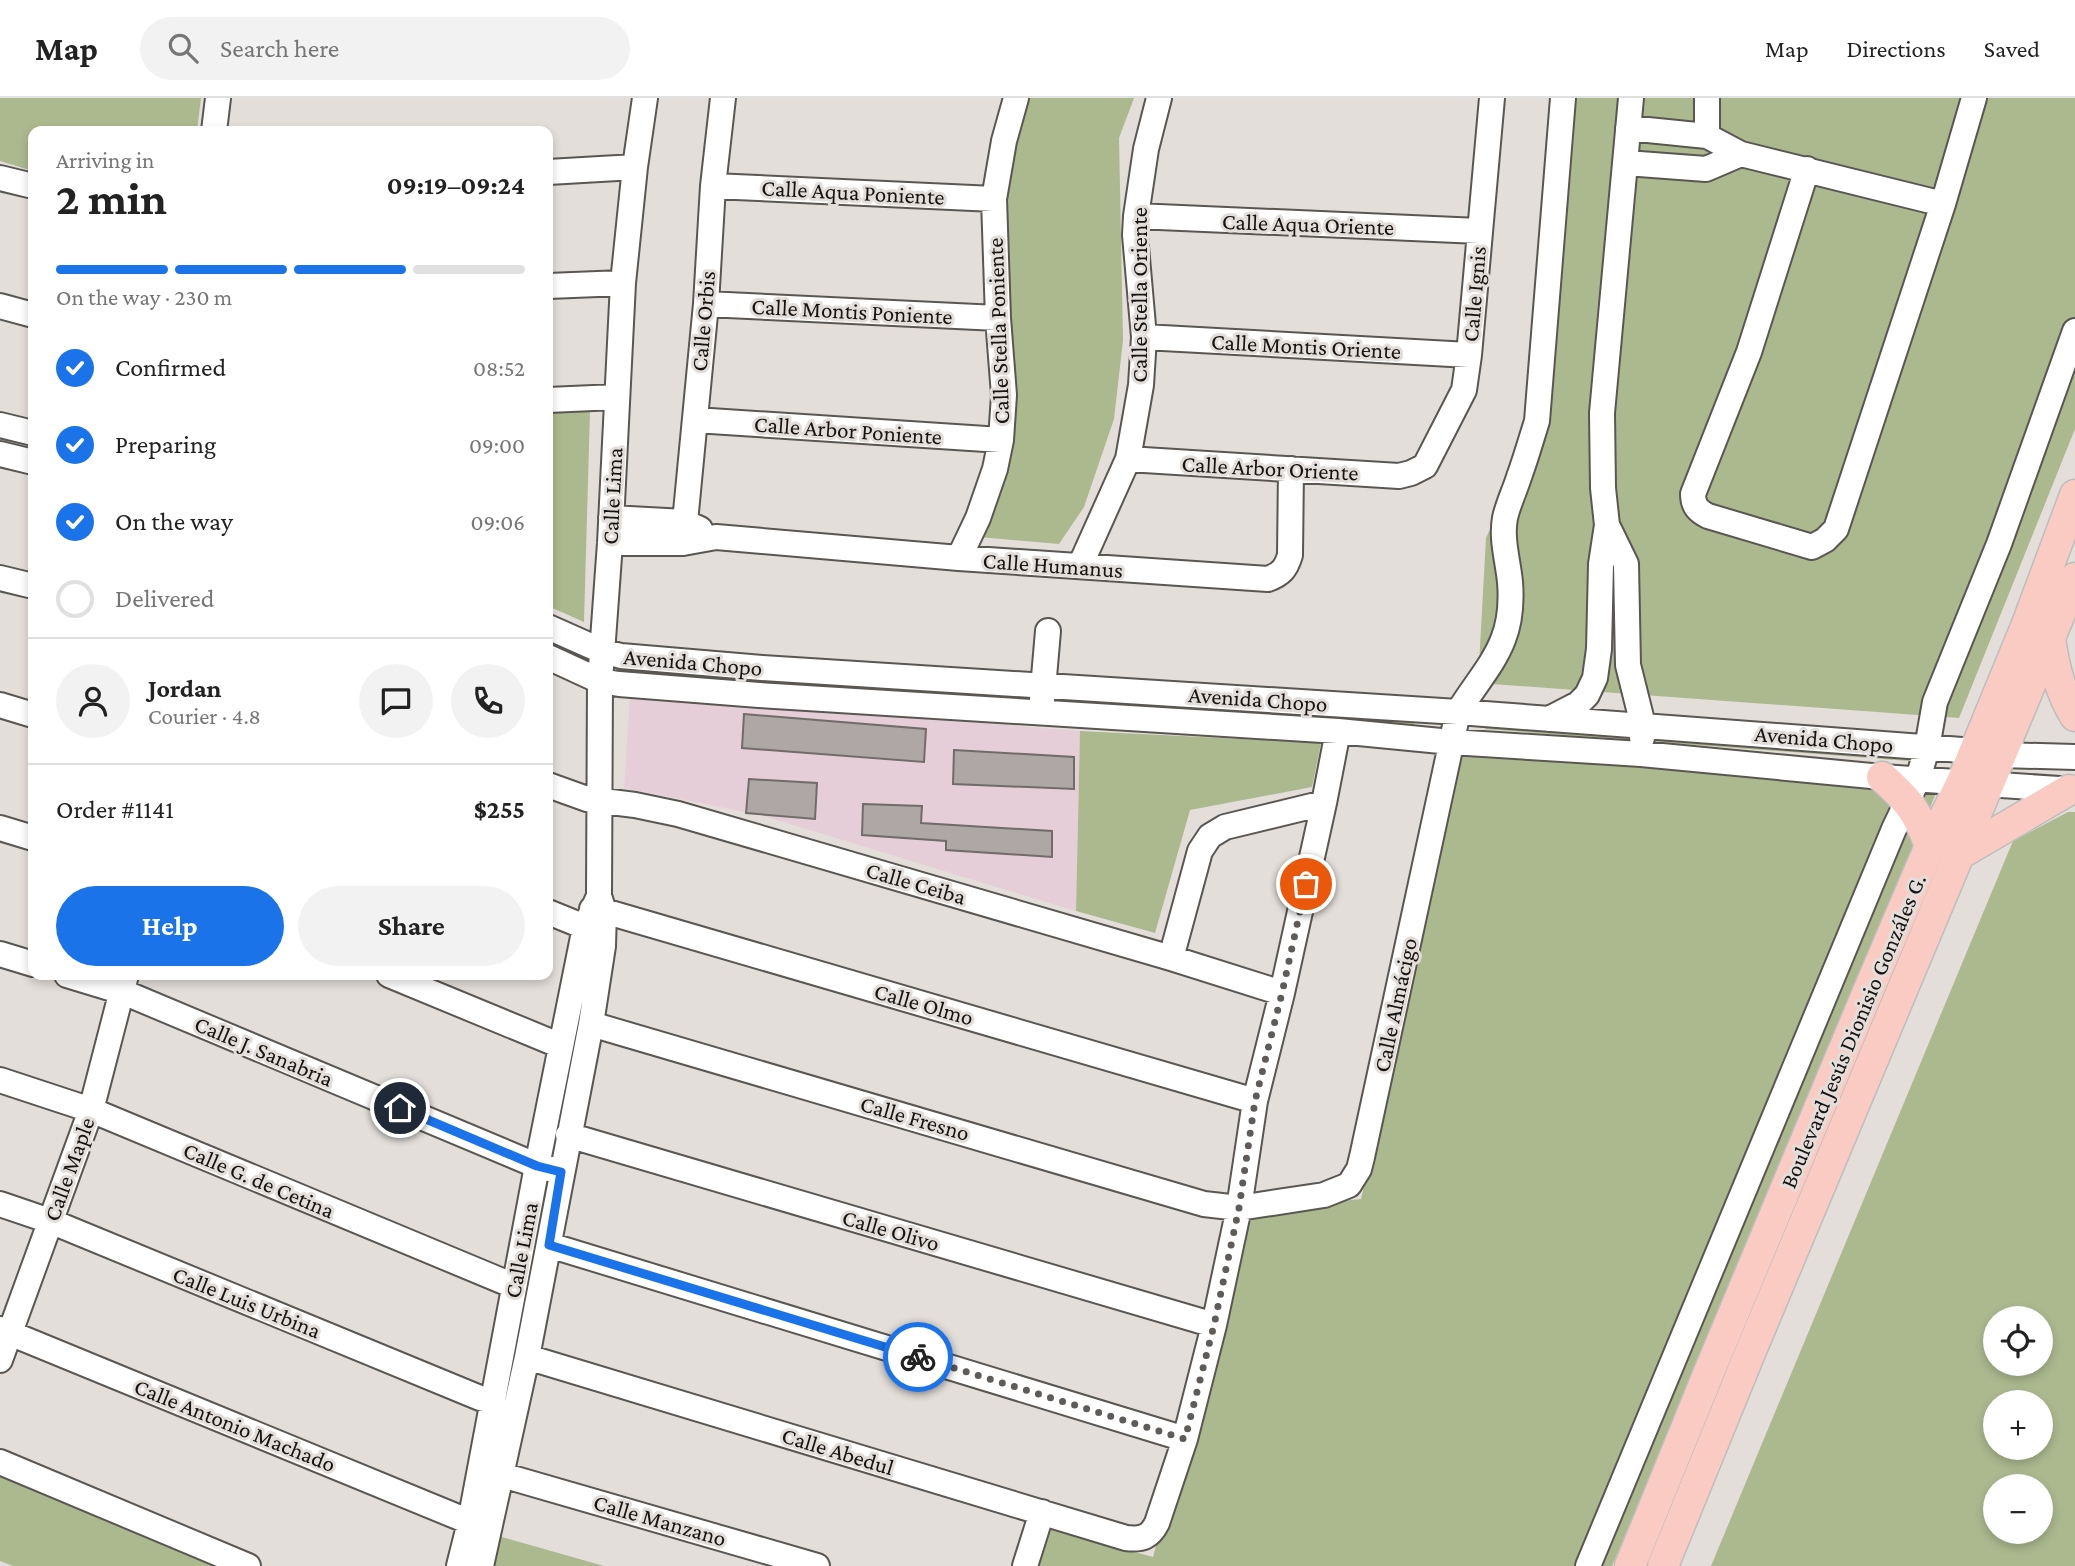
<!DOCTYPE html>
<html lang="en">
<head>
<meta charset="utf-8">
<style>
  :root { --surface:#fff; --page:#f2f2f2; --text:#222; --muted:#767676; --line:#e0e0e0; --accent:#1a73e8 }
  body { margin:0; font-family:"Crimson Pro",serif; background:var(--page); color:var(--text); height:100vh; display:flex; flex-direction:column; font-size:26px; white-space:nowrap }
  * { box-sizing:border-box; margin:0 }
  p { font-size:23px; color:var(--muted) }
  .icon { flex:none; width:38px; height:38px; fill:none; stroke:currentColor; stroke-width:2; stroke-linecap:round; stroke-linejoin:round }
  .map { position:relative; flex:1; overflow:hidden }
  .sheet { position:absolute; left:28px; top:28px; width:525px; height:854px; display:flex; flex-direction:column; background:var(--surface); border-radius:14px; box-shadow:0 4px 10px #0003 }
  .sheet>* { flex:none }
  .buttons { position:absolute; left:1983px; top:1208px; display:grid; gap:14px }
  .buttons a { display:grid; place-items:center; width:70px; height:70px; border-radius:50%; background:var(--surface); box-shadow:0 4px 10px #0003; font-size:35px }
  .pin { position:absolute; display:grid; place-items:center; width:60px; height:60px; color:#fff; margin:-30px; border:4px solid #fff; border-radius:50%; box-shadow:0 2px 7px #0007 }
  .courier { position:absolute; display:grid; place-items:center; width:70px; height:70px; margin:-35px; border:5px solid #1a73e8; border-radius:50%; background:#fff; color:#222; box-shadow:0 2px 9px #0007 }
  .head em { font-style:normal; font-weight:700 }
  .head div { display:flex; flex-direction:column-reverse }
  .head { display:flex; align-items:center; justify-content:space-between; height:119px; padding:0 28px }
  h1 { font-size:46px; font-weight:700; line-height:52px }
  .bar { display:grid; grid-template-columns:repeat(4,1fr); gap:10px 7px; align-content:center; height:84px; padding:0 28px }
  .bar i { height:9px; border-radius:5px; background:var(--line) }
  .bar .on { background:var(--accent) }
  .bar p { grid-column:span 4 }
  .line { display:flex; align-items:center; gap:18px; padding:0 28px; border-top:2px solid var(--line) }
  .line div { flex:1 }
  .round { display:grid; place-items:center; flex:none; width:74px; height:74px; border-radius:37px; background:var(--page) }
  ol { padding:0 28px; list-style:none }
  li { display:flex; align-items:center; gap:21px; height:77px }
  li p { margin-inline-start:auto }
  li .icon { padding:7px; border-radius:50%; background:var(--accent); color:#fff; stroke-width:4 }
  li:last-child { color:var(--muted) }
  li i { width:38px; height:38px; border:4px solid var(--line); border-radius:50% }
  .action { display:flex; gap:14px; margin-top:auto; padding:14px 28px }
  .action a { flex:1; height:80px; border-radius:42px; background:var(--accent); color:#fff; font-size:28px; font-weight:700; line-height:80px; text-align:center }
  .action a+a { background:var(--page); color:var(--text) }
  header { display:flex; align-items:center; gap:42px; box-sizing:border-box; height:98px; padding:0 35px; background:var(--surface); border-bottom:2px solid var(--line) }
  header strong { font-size:33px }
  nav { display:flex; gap:38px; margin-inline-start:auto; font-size:24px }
  .search { width:490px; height:63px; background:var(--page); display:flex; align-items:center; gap:18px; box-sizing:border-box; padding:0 24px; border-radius:38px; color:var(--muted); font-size:26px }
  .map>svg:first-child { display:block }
</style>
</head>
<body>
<header>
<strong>Map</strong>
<div class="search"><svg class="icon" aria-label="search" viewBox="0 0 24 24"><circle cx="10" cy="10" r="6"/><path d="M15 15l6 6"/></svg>Search here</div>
<nav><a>Map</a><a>Directions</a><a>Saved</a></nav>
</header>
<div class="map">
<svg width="2075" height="1468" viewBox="0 0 2075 1468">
  <rect width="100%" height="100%" fill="#e3deda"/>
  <path fill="#e6ced8" d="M630,597l450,36 -4,180 -316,-96 -136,-27z"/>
  <path fill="#acb98f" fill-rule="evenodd" d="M0,0h201l-4,33h-164v40l-33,-10z
    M1025,0h109l-15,40 4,202 -9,79 -30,88 -25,37 -80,-7 30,-92 7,-69 -10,-65v-114l11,-73z
    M1571,0h504v331l-116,289 -481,-35 8,-145 50,-105z
    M590,313l-6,211 -36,-16v-193z
    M646,564l366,28 -1,11 -364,-28z
    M1058,596l357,22 -1,10 -356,-22z
    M1486,623l425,30 -2,10 -424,-32z
    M1080,633l241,12 -9,44 -122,23 -35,123 -79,-22z
    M1463,650l476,38 -327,780h-573l12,-37 102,28 94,-346 114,-12z
    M2068,714h7v754h-364l302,-725zM1995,1220h45v45h-45zM1995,1304h45v45h-45zM1995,1388h45v45h-45z
    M0,1376l222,92h-209l-13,-5z
    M495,1437l109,31h-121z"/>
  <path fill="#aea7a6" stroke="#716b6a" stroke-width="2" d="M744,616l182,15 -2,33 -182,-14z
    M954,652l120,7v32l-121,-5z
    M749,681l68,4 -2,36 -69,-6z
    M863,706l59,2 -1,17 131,8v26l-106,-7v-9l-84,-6z"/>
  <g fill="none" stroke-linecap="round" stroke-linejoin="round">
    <defs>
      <path id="minor" d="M1628,30l79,8 34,18 202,50 -107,325 -11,11 -13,7 -104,-31c-10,-5 -15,-10 -15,-22l56,-142 58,-183
        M214,33l4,-33
        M1707,38v-38
        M1626,65l80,6 35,-15
        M548,74l87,-5
        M0,80l33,8
        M713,88l281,13
        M1943,106l31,-106
        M1136,118l343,15
        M548,188l75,-3
        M706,206l292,14
        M0,208l33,9
        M1144,239l325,18
        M548,302l68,-3
        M695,322l306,20
        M0,327l33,8
        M0,356l33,8
        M1128,361l271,17 12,-3 14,-7 39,-76 5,-35 23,-257
        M611,420l74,4 15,7
        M1607,427l19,39 2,101 15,60 -1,13
        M610,445h73l33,-6 243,21 309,21c13,-5 18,-10 22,-24l1,-86
        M683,445l23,-239 7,-118 10,-88
        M959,460l19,-40 17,-49 6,-29 3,-45 -6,-77 -4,-119 10,-58 12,-43
        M1080,468l48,-107 13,-74 3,-48 -9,-102 1,-19 10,-67 13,-51
        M0,480l33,8
        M548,529l54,24 19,5 141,12 696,44 517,39 25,4 75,2
        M548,559l52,24 19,3 140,11 579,36 113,11 190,12 241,23 192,13
        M1042,602l6,-69
        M0,607l33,10
        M1549,621l29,-15 9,-9 8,-17 4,-29 2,-85 6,-39 -4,-37 -1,-75 29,-315
        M548,687l39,14 48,6 43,9 493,144 111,35
        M0,730l33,10
        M592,811l12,2 651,190
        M548,814l37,15
        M0,856l33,10
        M1171,860l29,-107 10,-15 15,-9 99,-24
        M67,877l56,17 403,169 24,8
        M389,877l172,71
        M591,926l613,180 35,4 85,-13 25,-10 10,-16 3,-12 96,-445c31,-49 57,-68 52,-130 -2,-21 -9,-43 -5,-64 3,-14 10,-28 14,-41 7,-19 12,-37 18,-56l26,-323
        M0,982l91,30 423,176
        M568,1037l646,190
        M0,1106l50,17 430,177 13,3
        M549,1147l636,194
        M0,1231l470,193
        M527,1259l599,181c16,2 24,-1 31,-15l28,-84 29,-114 25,-117 16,-107 27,-108 42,-190 14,-72
        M0,1262l91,-250 35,-135
        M0,1364l248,104
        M502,1377l315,91
        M459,1468l11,-44 67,-356 48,-239 14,-31
        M481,1468l46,-209 64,-333 12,-78 1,-35 -5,-15 1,-215 10,-138 13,-260 12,-116 10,-69
        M1025,1468l17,-54
        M1588,1468l306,-737 24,-50 9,-31 8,-46 64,-158 76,-213"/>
      <path id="major" d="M2050,540c4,28 10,54 25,78
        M1882,679c28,25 35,34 48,69
        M1958,757l111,-65
        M1630,1468l79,-194 163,-390 58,-136 32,-64 65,-158 48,-129
        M1663,1468l87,-213 325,-775"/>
    </defs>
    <use href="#minor" stroke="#5a5652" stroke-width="28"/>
    <use href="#major" stroke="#bebdbd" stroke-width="33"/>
    <use href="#minor" stroke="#fff" stroke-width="24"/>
    <use href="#major" stroke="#f9cbc2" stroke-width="30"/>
  </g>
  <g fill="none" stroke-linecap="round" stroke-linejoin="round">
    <path stroke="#5e5b58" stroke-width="7" stroke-dasharray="0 12.6" d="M918,1259l267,82 29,-114 25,-117 16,-107 27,-108 24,-109"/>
    <path stroke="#1a73e8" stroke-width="9" d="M400,1010l137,58 24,6 -12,73 369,112"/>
  </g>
  <g text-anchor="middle" stroke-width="6" stroke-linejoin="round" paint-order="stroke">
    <g font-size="23" fill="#161412" stroke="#e3deda">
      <text transform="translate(853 94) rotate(3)" y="8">Calle Aqua Poniente</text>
      <text transform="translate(1308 126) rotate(2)" y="8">Calle Aqua Oriente</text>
      <text transform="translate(1474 196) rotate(-85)" y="8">Calle Ignis</text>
      <text transform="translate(1139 197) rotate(-90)" y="8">Calle Stella Oriente</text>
      <text transform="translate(852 213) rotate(3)" y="8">Calle Montis Poniente</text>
      <text transform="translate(703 223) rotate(-85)" y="8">Calle Orbis</text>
      <text transform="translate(998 233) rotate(-92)" y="8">Calle Stella Poniente</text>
      <text transform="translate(1306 248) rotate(3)" y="8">Calle Montis Oriente</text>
      <text transform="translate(848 332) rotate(4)" y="8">Calle Arbor Poniente</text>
      <text transform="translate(1270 370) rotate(3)" y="8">Calle Arbor Oriente</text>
      <text transform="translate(612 398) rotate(-87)" y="8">Calle Lima</text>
      <text transform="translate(1053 467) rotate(4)" y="8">Calle Humanus</text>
      <text transform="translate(693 564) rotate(5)" y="8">Avenida Chopo</text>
      <text transform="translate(1258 601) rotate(4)" y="8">Avenida Chopo</text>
      <text transform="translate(1824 641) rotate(5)" y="8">Avenida Chopo</text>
      <text transform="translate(916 785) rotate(16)" y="8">Calle Ceiba</text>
      <text transform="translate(924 906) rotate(16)" y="8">Calle Olmo</text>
      <text transform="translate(1395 907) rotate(-78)" y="8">Calle Almácigo</text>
      <text transform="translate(1853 933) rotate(-67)" y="8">Boulevard Jesús Dionisio Gonzáles G.</text>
      <text transform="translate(264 953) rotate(23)" y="8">Calle J. Sanabria</text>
      <text transform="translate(915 1020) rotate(16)" y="8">Calle Fresno</text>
      <text transform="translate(69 1071) rotate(-70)" y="8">Calle Maple</text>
      <text transform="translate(259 1082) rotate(23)" y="8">Calle G. de Cetina</text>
      <text transform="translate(891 1132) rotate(16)" y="8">Calle Olivo</text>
      <text transform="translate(521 1152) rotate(-79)" y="8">Calle Lima</text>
      <text transform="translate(247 1204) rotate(22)" y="8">Calle Luis Urbina</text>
      <text transform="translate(235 1327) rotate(22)" y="8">Calle Antonio Machado</text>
      <text transform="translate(838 1353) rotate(17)" y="8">Calle Abedul</text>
      <text transform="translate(660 1422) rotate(16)" y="8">Calle Manzano</text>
    </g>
  </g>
</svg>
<div class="buttons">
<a><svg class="icon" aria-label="locate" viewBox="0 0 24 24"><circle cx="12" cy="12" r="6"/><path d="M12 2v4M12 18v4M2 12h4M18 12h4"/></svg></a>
<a>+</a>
<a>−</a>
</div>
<div class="pin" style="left:1306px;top:786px;background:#ea580c"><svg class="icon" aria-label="bag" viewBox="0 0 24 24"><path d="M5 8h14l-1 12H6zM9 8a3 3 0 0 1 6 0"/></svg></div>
<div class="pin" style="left:400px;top:1010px;background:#1f2937"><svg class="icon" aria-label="home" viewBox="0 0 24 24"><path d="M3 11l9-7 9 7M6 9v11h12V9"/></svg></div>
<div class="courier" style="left:918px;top:1259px"><svg class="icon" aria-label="bike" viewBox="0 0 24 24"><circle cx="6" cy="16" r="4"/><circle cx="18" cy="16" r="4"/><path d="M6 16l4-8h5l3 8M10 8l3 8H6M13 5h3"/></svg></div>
<section class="sheet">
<div class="head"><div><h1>2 min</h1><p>Arriving in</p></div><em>09:19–09:24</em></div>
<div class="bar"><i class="on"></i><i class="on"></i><i class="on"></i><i></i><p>On the way · 230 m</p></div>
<ol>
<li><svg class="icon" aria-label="check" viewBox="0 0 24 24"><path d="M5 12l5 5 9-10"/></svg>Confirmed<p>08:52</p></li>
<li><svg class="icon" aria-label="check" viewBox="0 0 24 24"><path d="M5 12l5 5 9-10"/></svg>Preparing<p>09:00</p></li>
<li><svg class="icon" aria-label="check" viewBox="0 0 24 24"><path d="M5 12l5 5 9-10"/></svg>On the way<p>09:06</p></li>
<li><i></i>Delivered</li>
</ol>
<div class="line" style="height:126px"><a class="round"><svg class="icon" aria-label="person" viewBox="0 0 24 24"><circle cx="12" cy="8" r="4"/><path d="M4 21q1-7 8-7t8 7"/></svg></a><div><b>Jordan</b><p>Courier · 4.8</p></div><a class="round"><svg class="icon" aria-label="chat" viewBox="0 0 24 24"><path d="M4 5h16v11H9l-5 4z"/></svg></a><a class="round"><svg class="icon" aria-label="phone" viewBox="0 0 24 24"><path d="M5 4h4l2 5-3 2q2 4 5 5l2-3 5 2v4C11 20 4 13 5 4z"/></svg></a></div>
<div class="line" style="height:91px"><div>Order #1141</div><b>$255</b></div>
<div class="action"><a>Help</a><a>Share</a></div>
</section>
</div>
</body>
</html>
